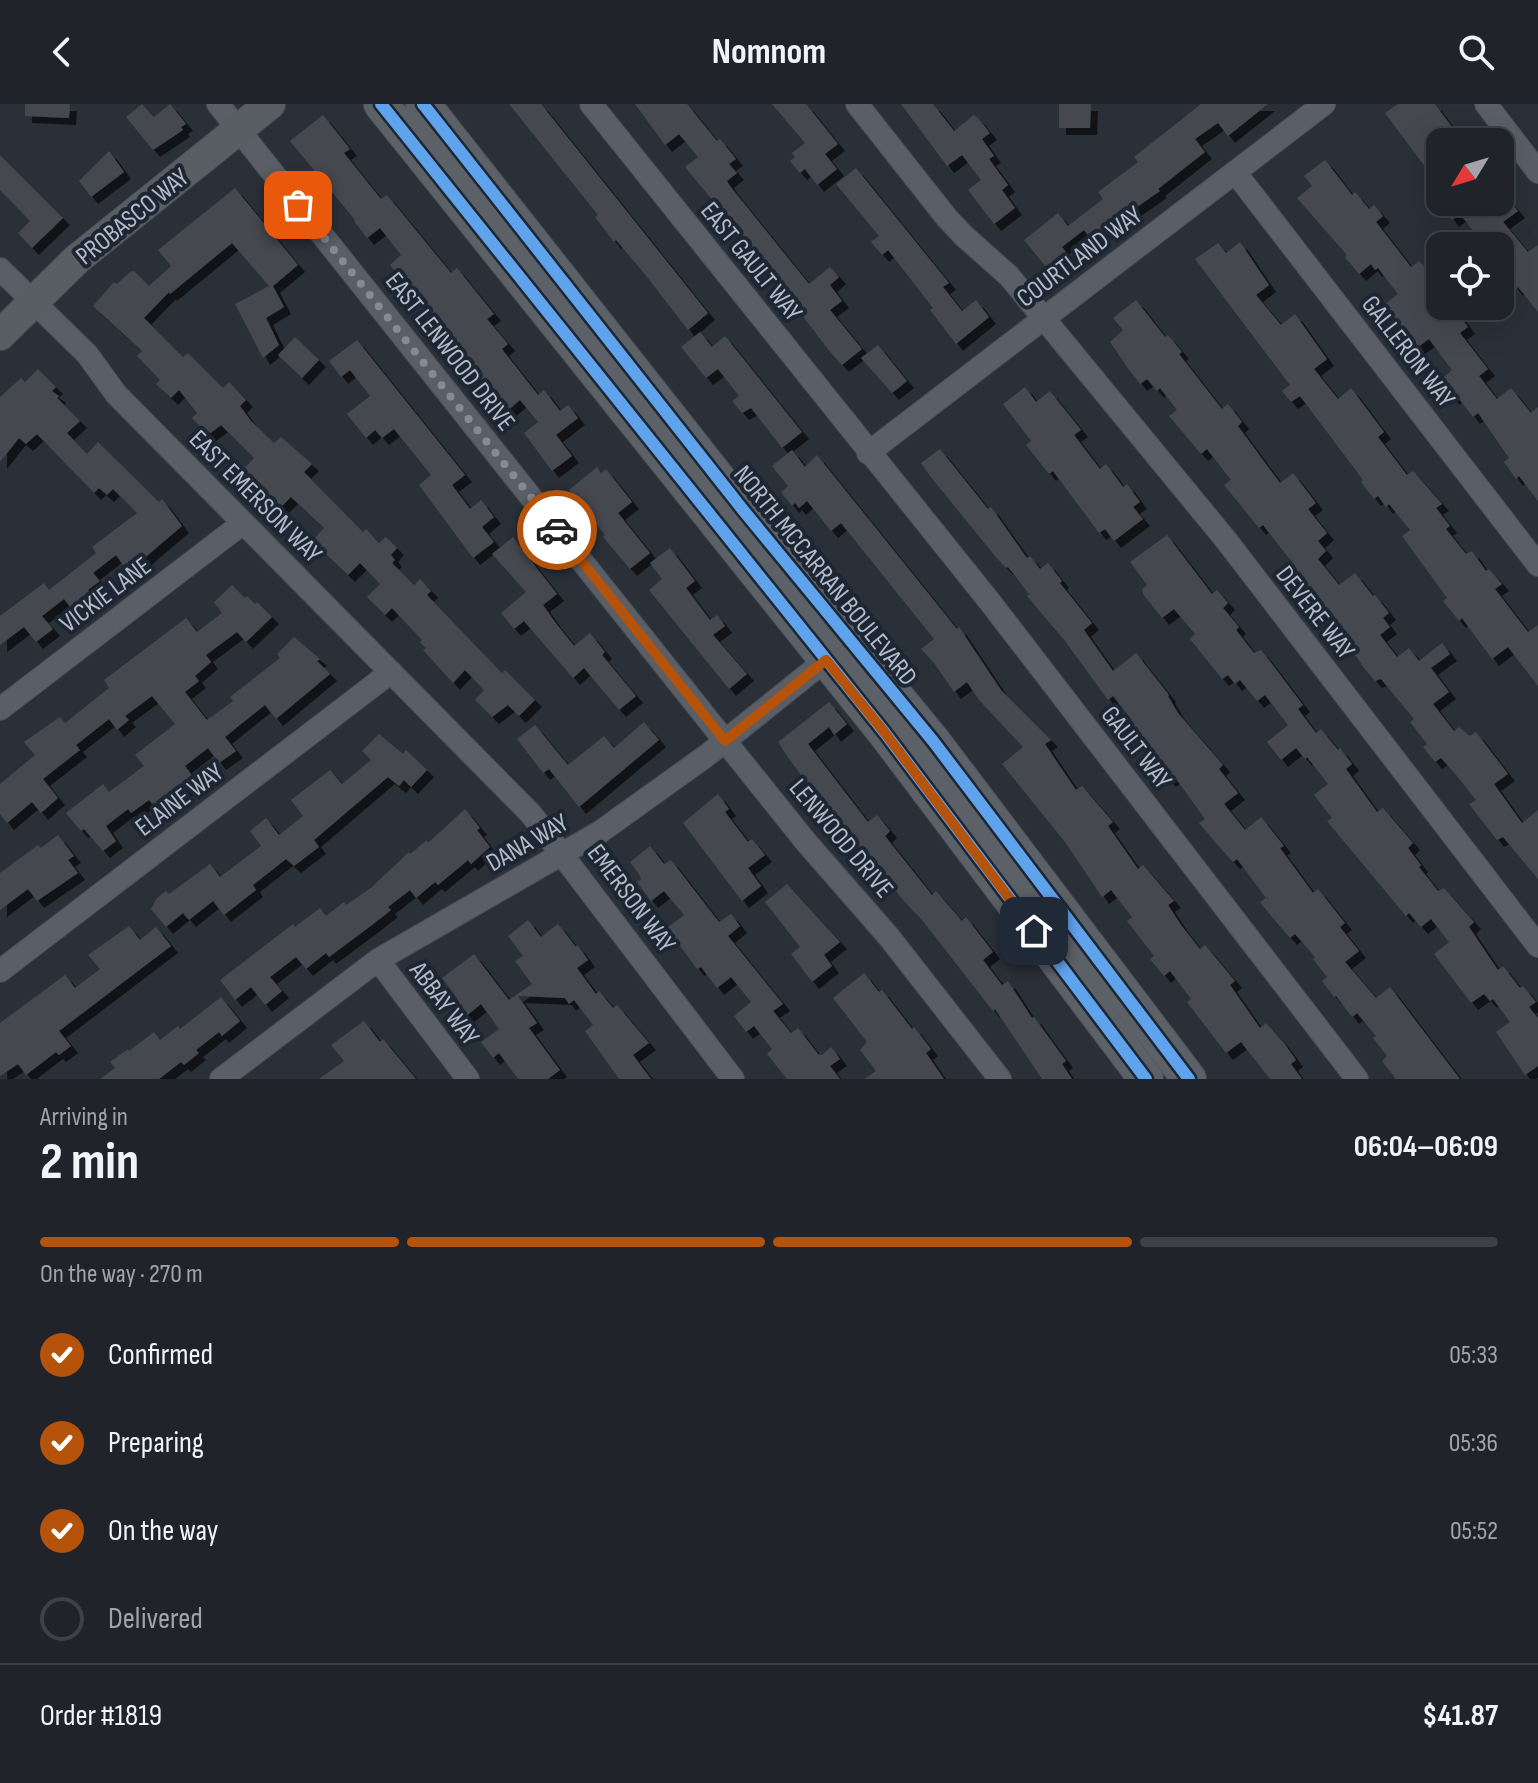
<!DOCTYPE html>
<html lang="en">
<head>
<meta charset="utf-8">
<style>
  :root { --surface:#20242a; --page:#2d3036; --text:#f1f3f6; --muted:#a2a4a8; --line:#3d4147; --accent:#b45309 }
  body { margin:0; font-family:"Sofia Sans Condensed",sans-serif; background:var(--page); color:var(--text); height:100vh; display:flex; flex-direction:column; font-size:30px; white-space:nowrap }
  * { box-sizing:border-box; margin:0 }
  p { font-size:26px; color:var(--muted) }
  .icon { flex:none; width:44px; height:44px; fill:none; stroke:currentColor; stroke-width:2; stroke-linecap:round; stroke-linejoin:round }
  .map { position:relative; height:975px; overflow:hidden }
  .details { display:flex; flex-direction:column; background:var(--surface); flex:1 }
  .details>* { flex:none }
  .needle { width:52px; rotate:232deg }
  .tools { position:absolute; left:1426px; top:24px; display:grid; gap:16px }
  .tools a { display:grid; place-items:center; width:88px; height:88px; border-radius:16px; background:var(--surface); box-shadow:0 8px 32px #0002,0 0 0 2px var(--line); font-size:40px }
  .pin { position:absolute; display:grid; place-items:center; width:68px; height:68px; color:#fff; margin:-34px; border-radius:16px; box-shadow:0 4px 12px #0006 }
  .courier { position:absolute; display:grid; place-items:center; width:80px; height:80px; margin:-40px; border:6px solid #b45309; border-radius:50%; background:#fff; color:#222; box-shadow:0 2px 10px #0007 }
  .overview em { font-style:normal; font-weight:700 }
  .overview div { display:flex; flex-direction:column-reverse }
  .overview { display:flex; align-items:center; justify-content:space-between; height:136px; padding:0 40px }
  h1 { font-size:52px; font-weight:700; line-height:60px }
  .bar { display:grid; grid-template-columns:repeat(4,1fr); gap:12px 8px; align-content:center; height:96px; padding:0 40px }
  .bar i { height:10px; border-radius:6px; background:var(--line) }
  .bar .on { background:var(--accent) }
  .bar p { grid-column:span 4 }
  .line { display:flex; align-items:center; gap:20px; padding:0 40px; border-top:2px solid var(--line) }
  .line div { flex:1 }
  ol { padding:0 40px; list-style:none }
  li { display:flex; align-items:center; gap:24px; height:88px }
  li p { margin-inline-start:auto }
  li .icon { padding:8px; border-radius:50%; background:var(--accent); color:#fff; stroke-width:4 }
  li:last-child { color:var(--muted) }
  li i { width:44px; height:44px; border:4px solid var(--line); border-radius:50% }
  header { display:flex; justify-content:space-between; align-items:center; height:104px; padding:0 40px; background:var(--surface); font-size:36px; font-weight:700 }
  .map>svg:first-child { display:block }
</style>
</head>
<body>
<header><svg class="icon" aria-label="back" viewBox="0 0 24 24"><path d="M15 5l-7 7 7 7"/></svg>Nomnom<svg class="icon" aria-label="search" viewBox="0 0 24 24"><circle cx="10" cy="10" r="6"/><path d="M15 15l6 6"/></svg></header>
<div class="map">
<svg width="1538" height="975" viewBox="0 0 1538 975">
  <defs>
    <filter id="shadow"><feDropShadow dx="7" dy="7" stdDeviation="0" flood-color="#0009"/></filter>
  </defs>
  <rect width="100%" height="100%" fill="#2a3038"/>
  <path fill="#444950" filter="url(#shadow)" d="M25,0h45l-1,14 -44,-2z
    M142,0l12,13 16,-13 16,20 -5,3 2,3 -30,20 -27,-33z
    M509,0h32l167,209 -20,17 -44,-57 -28,-33 -2,2 -19,-25 3,-2z
    M635,0h52l30,37 3,-2 16,20 -7,5 8,9 -10,8 3,5 79,98 21,-17 9,10 -9,8 12,16 -12,9 32,39 -20,16 -11,-12 -65,-85 -2,1 -26,-33 -2,1 -19,-27 2,-2 -34,-41 13,-10 -19,-23 -14,11z
    M772,0h34l32,40 -13,10 12,15 -20,16 -12,-16 -5,4 -10,-12 5,-4 -3,-4 13,-10z
    M901,0h32l21,27 20,-16 4,3 12,15 -8,6 12,17 -5,3 19,26 -6,5 13,18 -21,16 -26,-34 13,-10 -19,-25 -15,11z
    M1059,0h32l-1,24h-31z
    M1201,0h67l-40,32 -10,-13 -23,16 10,13 -47,37 2,2 -13,9 -56,39 -7,-9 -22,17 8,10 -19,16 -27,-33 34,-27 10,13 35,-27 -5,-7 40,-30 -4,-5z
    M1398,0h37l28,38h-23v45l-55,-74z
    M323,11l27,34 -6,4 37,46 6,-4 64,78 6,-5 37,46 -7,5 21,25 -6,5 36,46 6,-5 16,21 8,-6 10,13 -22,17 16,21 -20,15 -28,-38 14,-11 -18,-22 -14,12 -76,-97 -3,1 -11,-14 1,-3 -27,-34 11,-10 -21,-27 -13,10 -13,-17 1,-1 -65,-79z
    M109,47l15,21 -33,25 -12,-16z
    M0,51l63,63 -31,30 -14,-15 12,-12 -30,-31z
    M1325,56l27,35 3,-3 14,17 5,-4 9,11 -7,6 35,45 8,-6 21,22v23h13l15,21 -8,6 28,36 -9,7 18,23 14,-11 20,25 7,-6v94l-19,-25 -3,3 -12,-17 5,-4 -31,-45 -5,4 -17,-22 -4,3 -13,-17 13,-11 -23,-31 -15,11 -13,-19 2,-2 -19,-24 14,-11 -20,-26 -3,2 -4,-6 -12,10 -14,-17 2,-2 -50,-57 15,-12 -8,-10z
    M856,64l93,115 -6,4 19,24 14,-11 13,17 -33,27 -26,-34 3,-2 -45,-58 -6,5 -11,-13 8,-6 -43,-52z
    M235,84l63,77 -25,21 11,21 -18,11 13,27 -16,13 -28,-54 34,-18 -37,-43 -62,51 -1,-2 -25,26 39,39 5,-4 35,35 6,-6 17,18 -6,6 11,15 23,22 7,-6 31,27 -8,8 59,60 3,-3 13,14 7,-6 11,11 -6,7 4,5 -3,3 22,22 6,-6 11,12 -4,4 75,78 3,-3 30,30 -16,16 -11,-11 -16,12 -17,-17 9,-10 -19,-20 -12,13 -30,-33 3,-2 -6,-6 2,-2 -30,-32 -7,7 -18,-18 13,-13 -20,-21 -12,12 -36,-34 12,-13 -33,-31 -11,11 -23,-23 -15,-14 12,-13 -33,-33 -13,10 -16,-17 5,-5 -18,-23 -8,8 -15,-14 4,-4 -23,-24 5,-5 -49,-45 21,-24 3,2 13,-12 4,-1 15,15 22,-20 -13,-16z
    M1503,89l15,18 -15,11 25,30 10,-7v67l-20,-25 -2,2 -16,-22v-21h-32l10,-9 -18,-23 -8,6 -13,-18h61v-7z
    M1240,138l29,43 -13,10 25,30 14,-11 32,45 -13,10 24,30 13,-11 33,44 -6,5 29,38 6,-4 29,33 -6,4 14,18 -4,3 20,25 6,-3 14,20 3,-2 13,15 -7,5 33,43 10,-7v61l-30,-39 -16,12 -30,-41 -3,3 -16,-20 4,-3 -45,-62 8,-6 -21,-26 -3,3 -8,-11 -4,3 -13,-17 2,-2 -63,-84 -9,6 -9,-11 8,-6 -95,-126 23,-16 8,10z
    M1136,196l29,37 3,-2 14,17 -3,2 43,55 6,-5 14,18 -4,4 42,57 13,-10 23,30 -8,6 19,24 -9,8 8,10 -8,8 21,26 16,-12 18,23 2,-1 14,18 -6,5 7,9 -10,8 17,22 12,-9 10,13 23,-18 8,11 -19,14 18,24 -16,12 21,27 5,-4 11,9 6,-4 32,42 -14,10 28,39 16,-13v69l-35,-42 -6,3 -28,-36 7,-4 -19,-24 -16,-18 -6,4 -12,-15 4,-3 -17,-22 4,-3 -33,-40 -6,2 -11,-13 -16,-24 5,-4 -18,-23 -17,-19 -6,5 -10,-14 2,-2 -16,-21 4,-4 -29,-37 -4,3 -35,-43 7,-5 -24,-31 -6,5 -32,-38 8,-6 -17,-22 -3,3 -10,-12 -7,5 -13,-17 -17,-25 13,-12 -10,-12z
    M700,228l12,15 13,-11 77,96 -20,16 -31,-40 -9,5 -10,-12 7,-5 -21,-27 -12,9 -25,-31z
    M295,233l24,23 -17,18 -24,-23z
    M357,236l108,135 -13,10 18,24 11,-9 13,17 -12,10 12,15 -21,16 -54,-73 12,-10 -37,-46 -12,9 -7,-8 -9,8 -19,-24 23,-18 -20,-26 -9,7 -12,-16z
    M878,241l29,36 -15,12 -31,-35z
    M38,265l18,18 -4,4 7,5 -2,2 23,23 -13,12 20,21 11,-12 61,60 3,-3 20,27 -54,46 -12,-17 -23,18 7,8 -12,9 2,3 -19,15 -7,-9 -22,17 11,13 -17,13 -12,-15 -24,18v-29l44,-33 5,7 47,-37 -4,-6 45,-34 -24,-24 -6,6 -8,-7 -5,5 -57,-59 -11,10 -7,-6 -19,24v-65l21,-19 4,4z
    M1025,283l11,15 14,-11 31,39 -7,5 26,34 6,-5 17,23 4,-3 13,18 -7,5 10,12 -29,22 -9,-12 -6,4 -46,-62 -4,3 -23,-29 5,-4 -28,-37z
    M940,345l48,60 3,-2 36,51 3,-2 10,13 8,-6 14,18 -2,2 32,40 -8,7 29,41 23,-18 33,42 -1,1 10,17 45,52 -4,4 19,24 -14,11 21,26 16,-13 23,29 -4,2 33,45 5,-4 27,34 -5,4 19,24 -14,11 31,36 14,-11 70,92h-64l-14,-18 5,-5 -14,-18 3,-2 -19,-23 -5,4 -16,-21 -2,1 -12,-16 5,-4 -14,-18 2,-2 -20,-23 -5,4 -18,-21 -12,-15 6,-4 -29,-39 -4,3 -3,-3 -31,-36 6,-4 -31,-43 -5,4 -32,-40 5,-4 -12,-15 2,-1 -19,-24 -5,4 -43,-59 -38,-45 2,-2 -21,-27 -2,1 -11,-12 -65,-80 -9,-13z
    M792,346l13,17 12,-12 140,174 2,-2 42,63 50,50 -6,4 31,46 6,-4 31,36 -5,4 30,43 5,-4 31,36 -6,4 13,20 19,24 5,-4 30,36 -5,4 30,43 6,-5 18,20 12,17 -5,4 11,15h-32l-29,-37 -15,11 -39,-51 4,-3 -21,-28 -6,5 -14,-17 4,-3 -27,-35 5,-4 -21,-27 -9,7 -37,-55 -63,-78 21,-17 -44,-47 -12,-18 -13,10 -20,-29 -13,-14 13,-10 -93,-116 -10,8 -24,-30 -8,7 -4,-5 -3,3 -11,-14 7,-6 -16,-20z
    M597,363l4,6 5,-4 26,33 -14,11 32,40 -20,16 -27,-32 2,-2 -36,-45z
    M1167,431l45,59 5,-4 11,13 -5,5 16,19 -3,3 18,23 7,-3 11,14 31,41 -5,4 18,24 5,-4 17,21 2,-2 12,16 -6,5 31,43 6,-4 30,35 -5,5 13,17 -2,2 19,24 6,-3 30,34 -5,5 29,43 5,-4 17,22 3,-2 13,16 -7,5 9,11v48l-13,9 -29,-43 14,-10 -17,-23 -3,2 -6,-7 -13,9 -37,-49 15,-12 -18,-23 -10,8 -12,-14 -3,3 -79,-95 5,-3 -18,-23 14,-11 -21,-27 -2,2 -9,-11 -15,12 -14,-18 21,-17 -23,-30 -8,6 -17,-21 -5,4 -7,-9 -6,4 -32,-40 5,-5 -21,-25 -12,9 -19,-24 -1,-5 5,-4 -17,-23z
    M513,433l44,57 -14,11 12,17 19,24 16,-13 15,19 -3,3 34,41 -17,14 -35,-42 -11,10 -49,-57 -10,8 -13,-16 25,-21 -34,-38z
    M670,444l25,33 -9,7 24,32 7,-5 8,11 -12,9 34,39 -18,15 -80,-99 13,-11 -12,-16z
    M232,481l13,13 2,-2 8,8 2,-2 15,15 -26,25 -9,-10 -31,23 5,7 -16,14 4,5 -14,11 22,28 26,-19 -3,-4 50,-39 -3,-4 17,-17 26,22 -3,2 13,13 -54,45 -11,-14 -24,19 -16,13 11,14 -17,12 -11,-15 -23,18 11,15 -38,30 -9,-11 -18,13 -3,-4 -22,17 10,15 -13,10 -19,-22 -3,2 -15,-18 37,-29 6,8 35,-26 -9,-11 40,-31 -23,-28 -27,20 4,4 -12,10 -8,-11 -33,26 4,5 -37,29 15,19 -17,15 -9,-11 -25,21 -7,-9v-30l35,-29 -11,-13 36,-25 5,6 44,-35 -5,-8 82,-62 11,14 25,-19 -8,-11z
    M829,598l18,22 -13,11 -5,-8 -21,17 60,78 9,-7 13,16 -5,5 47,59 4,-4 26,30 4,-4 27,35 -10,8 19,25 6,-4 24,37 2,-1 32,44 -4,3 10,15h-30l-47,-70 -2,2 -71,-91 -21,-22 -32,-44 -3,2 -35,-40 -44,-60 -9,-14z
    M644,618l15,18 -80,67 -30,-38 -6,4 -26,-34 18,-14 33,40 36,-29 10,12z
    M379,630l24,20 3,-4 21,20 -16,17 -7,-7 -5,6 -11,-9 -74,63 5,7 -25,19 -8,-7 -33,26 3,5 -32,25 -11,-14 -24,19 -6,-7 -17,14 -15,-18 6,-11 9,-7 3,3 41,-30 10,13 41,-31 -11,-15 16,-13 13,17 24,-19 -12,-16 39,-30 12,14 29,-24 -9,-9z
    M718,690l11,15 -4,3 23,30 4,-3 13,16 -17,13 13,18 -19,15 -59,-78z
    M465,705l15,19 -3,2 13,17 -19,17 -3,-4 -30,25 -3,-3 -19,16 -6,-8 -22,17 3,3 -19,15 -43,32 -3,-4 -20,16 -10,-12 -26,20 12,14 -17,14 -14,-18 -16,13 -15,-20 73,-56 2,3 25,-19 6,8 18,-14 2,3 26,-18 37,-35 1,2 17,-14 1,3z
    M58,731l16,21 -6,4 10,13 -41,28 -9,-12 -28,21v-37l38,-28 3,3z
    M650,742l14,18 7,-4 48,62 12,-8 9,12 -12,10 55,68 -10,7 18,22 7,-5 20,26 4,1 9,-8 9,12 -10,7 10,13h-53l-20,-25 5,-5 -18,-23 -8,6 -12,-16 17,-14 -20,-25 -14,11 -16,-21 -4,2 -30,-41 17,-13 -20,-24 -13,10 -14,-19 4,-3 -2,-5 -9,-12z
    M787,780l53,58 -16,13 8,11 -20,16 -21,-28 9,-7 -35,-45z
    M528,816l13,17 17,-13 18,23 1,-2 11,15 -11,8 19,26 3,-3 14,17 4,-3 32,38 -16,12 18,24h-32l-34,-48 8,-6 -19,-25 -5,4 -4,-6 -47,-2 19,27 -8,5 31,42 -12,9h-30l-19,-26 -6,5 -12,-16 18,-13 -18,-25 -16,13 -12,-17 4,-2 -15,-20 32,-24 35,46 23,-16 -17,-23 8,-5 -15,-20z
    M129,822l11,14 16,-13 15,19 -112,85 12,15 -12,9 -3,-3 -30,23 -8,-11 -18,12v-53l65,-48 10,13 25,-19 -12,-14z
    M864,869l15,19 3,-2 30,39 2,-2 17,22 -5,4 18,26h-80l12,-8 -16,-21 7,-8 -34,-44z
    M221,893l19,24 -18,15 -3,-4 -23,18 3,3 -15,12 -3,-3 -22,17h-59l15,-11 -5,-6 18,-13 1,2 25,-19 6,8 18,-14 2,3z
    M364,917l16,21 3,-3 33,40h-97l25,-18 -13,-16z"/>
  <g fill="none" stroke-linecap="round" stroke-linejoin="round">
    <defs>
      <path id="street" d="M218,0l507,637 81,101 83,95 111,142
        M591,0l399,498 367,477
        M857,0l90,114 17,18 45,40 217,264 312,406
        M1486,0l52,68
        M1235,68l303,393
        M0,165l87,85 29,40 415,420 202,265
        M868,349l456,-349
        M0,605l243,-186
        M378,856l90,119
        M0,867l391,-299
        M221,975l157,-119 222,-128 106,-76 131,-105"/>
      <path id="secondary" d="M0,231l76,-75 194,-156"/>
      <path id="primary" d="M381,0l504,629 261,346
        M423,0l320,406 190,231 256,338"/>
    </defs>
    <use href="#street" stroke="#484c53" stroke-width="24"/>
    <use href="#secondary" stroke="#484c53" stroke-width="32"/>
    <use href="#primary" stroke="#484c55" stroke-width="36"/>
    <use href="#street" stroke="#5a5e66" stroke-width="22"/>
    <use href="#secondary" stroke="#595d64" stroke-width="30"/>
    <use href="#primary" stroke="#5c6168" stroke-width="34"/>
    <defs>
      <path id="cycleway" d="M381,0l504,629 261,346
        M423,0l320,406 190,231 256,338"/>
    </defs>
    <use href="#cycleway" stroke="#1d2633" stroke-width="17"/>
    <use href="#cycleway" stroke="#60a3ed" stroke-width="12"/>
  </g>
  <g fill="none" stroke-linecap="round" stroke-linejoin="round">
    <path stroke="#848b96" stroke-width="8" stroke-dasharray="0 14.4" d="M298,101l259,325"/>
    <path stroke="#b45309" stroke-width="10" d="M557,426l168,211 101,-81 59,73 149,198"/>
  </g>
  <g text-anchor="middle" stroke-width="8" stroke-linejoin="round" paint-order="stroke">
    <g font-size="26" fill="#b4bcc9" stroke="#1d2633">
      <text transform="translate(132 112) rotate(-39)" y="9">PROBASCO WAY</text>
      <text transform="translate(1079 152) rotate(-37)" y="9">COURTLAND WAY</text>
      <text transform="translate(752 157) rotate(51)" y="9">EAST GAULT WAY</text>
      <text transform="translate(451 247) rotate(52)" y="9">EAST LENWOOD DRIVE</text>
      <text transform="translate(1409 247) rotate(52)" y="9">GALLERON WAY</text>
      <text transform="translate(256 392) rotate(45)" y="9">EAST EMERSON WAY</text>
      <text transform="translate(826 471) rotate(51)" y="9">NORTH MCCARRAN BOULEVARD</text>
      <text transform="translate(105 490) rotate(-37)" y="9">VICKIE LANE</text>
      <text transform="translate(1316 508) rotate(52)" y="9">DEVERE WAY</text>
      <text transform="translate(1137 643) rotate(52)" y="9">GAULT WAY</text>
      <text transform="translate(179 695) rotate(-37)" y="9">ELAINE WAY</text>
      <text transform="translate(842 734) rotate(50)" y="9">LENWOOD DRIVE</text>
      <text transform="translate(527 738) rotate(-30)" y="9">DANA WAY</text>
      <text transform="translate(632 794) rotate(53)" y="9">EMERSON WAY</text>
      <text transform="translate(445 899) rotate(53)" y="9">ABBAY WAY</text>
    </g>
  </g>
</svg>
<div class="tools">
<a><svg class="needle" viewBox="-14 -14 28 28"><path d="M0-13l5 13h-10z" fill="#e53935"/><path d="M0 13l5-13h-10z" fill="#a2a4a8"/></svg></a>
<a><svg class="icon" aria-label="locate" viewBox="0 0 24 24"><circle cx="12" cy="12" r="6"/><path d="M12 2v4M12 18v4M2 12h4M18 12h4"/></svg></a>
</div>
<div class="pin" style="left:298px;top:101px;background:#ea580c"><svg class="icon" aria-label="bag" viewBox="0 0 24 24"><path d="M5 8h14l-1 12H6zM9 8a3 3 0 0 1 6 0"/></svg></div>
<div class="pin" style="left:1034px;top:827px;background:#1f2937"><svg class="icon" aria-label="home" viewBox="0 0 24 24"><path d="M3 11l9-7 9 7M6 9v11h12V9"/></svg></div>
<div class="courier" style="left:557px;top:426px"><svg class="icon" aria-label="car" viewBox="0 0 24 24"><path d="M5 17H2v-5l4-1 3-4h7l3 4 3 1v5h-3M9 17h6M6 11h13"/><circle cx="7" cy="17" r="2"/><circle cx="17" cy="17" r="2"/></svg></div>
</div>
<section class="details">
<div class="overview"><div><h1>2 min</h1><p>Arriving in</p></div><em>06:04–06:09</em></div>
<div class="bar"><i class="on"></i><i class="on"></i><i class="on"></i><i></i><p>On the way · 270 m</p></div>
<ol>
<li><svg class="icon" aria-label="check" viewBox="0 0 24 24"><path d="M5 12l5 5 9-10"/></svg>Confirmed<p>05:33</p></li>
<li><svg class="icon" aria-label="check" viewBox="0 0 24 24"><path d="M5 12l5 5 9-10"/></svg>Preparing<p>05:36</p></li>
<li><svg class="icon" aria-label="check" viewBox="0 0 24 24"><path d="M5 12l5 5 9-10"/></svg>On the way<p>05:52</p></li>
<li><i></i>Delivered</li>
</ol>
<div class="line" style="height:104px"><div>Order #1819</div><b>$41.87</b></div>
</section>
</body>
</html>
